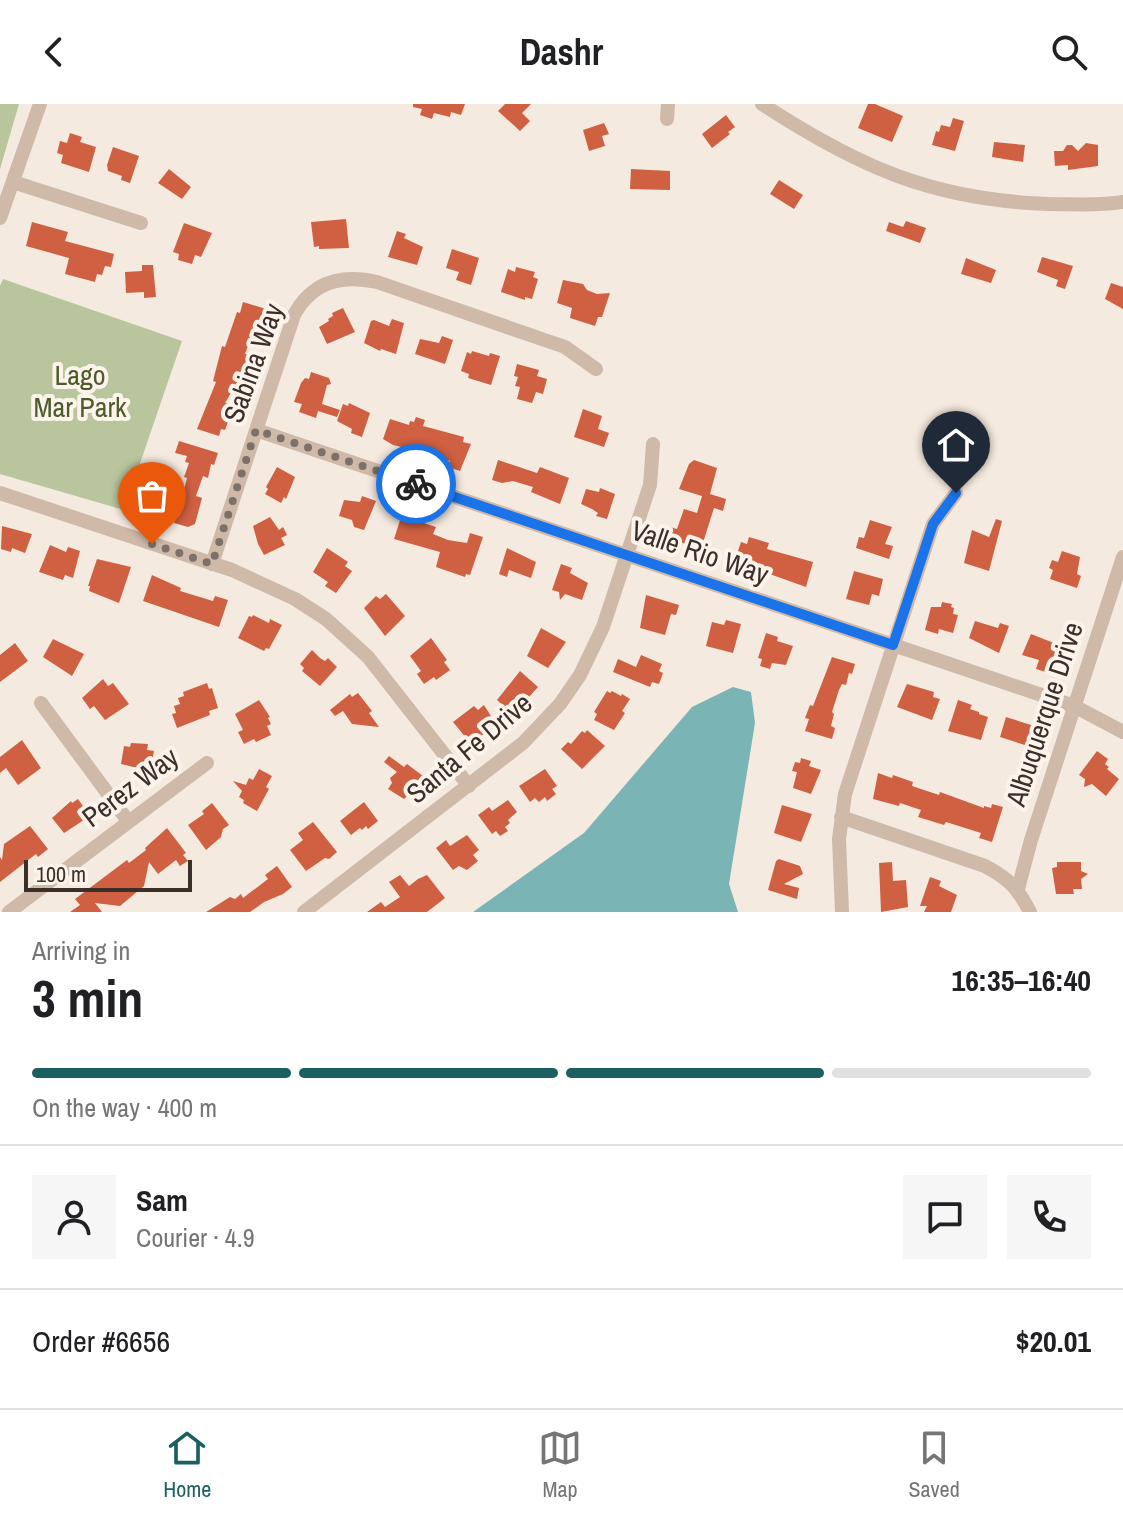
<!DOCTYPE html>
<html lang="en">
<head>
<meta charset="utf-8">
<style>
  :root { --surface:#fff; --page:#f6f6f6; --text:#202124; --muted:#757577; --line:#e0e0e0; --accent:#1b5f61 }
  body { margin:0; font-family:"Archivo Narrow",sans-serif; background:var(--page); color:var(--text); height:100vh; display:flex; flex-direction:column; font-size:30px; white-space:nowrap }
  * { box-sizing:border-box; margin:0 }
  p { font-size:26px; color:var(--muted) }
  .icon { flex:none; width:44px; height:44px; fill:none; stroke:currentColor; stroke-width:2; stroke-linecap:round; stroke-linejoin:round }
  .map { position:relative; height:808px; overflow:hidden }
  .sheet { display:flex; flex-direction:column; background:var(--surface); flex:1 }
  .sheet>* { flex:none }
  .scale { position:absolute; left:24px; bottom:20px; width:168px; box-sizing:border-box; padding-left:8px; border:4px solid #3b2f2a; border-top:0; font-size:22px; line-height:28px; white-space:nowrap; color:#3b2f2a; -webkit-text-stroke:6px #fcf4ec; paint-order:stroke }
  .pin { position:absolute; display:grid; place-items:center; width:68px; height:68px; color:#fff; margin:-82px -34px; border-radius:50% 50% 50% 0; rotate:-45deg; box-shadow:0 0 8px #0007 }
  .pin .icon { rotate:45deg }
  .courier { position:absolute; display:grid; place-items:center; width:80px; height:80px; margin:-40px; border:6px solid #1a73e8; border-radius:50%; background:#fff; color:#222; box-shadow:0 2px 10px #0007 }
  .headline em { font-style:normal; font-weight:700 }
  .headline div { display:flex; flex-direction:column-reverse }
  .headline { display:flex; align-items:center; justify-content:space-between; height:136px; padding:0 32px }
  h1 { font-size:52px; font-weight:700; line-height:60px }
  .bar { display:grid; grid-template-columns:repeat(4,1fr); gap:12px 8px; align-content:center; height:96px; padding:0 32px }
  .bar i { height:10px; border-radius:6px; background:var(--line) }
  .bar .active { background:var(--accent) }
  .bar p { grid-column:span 4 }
  .line { display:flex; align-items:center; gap:20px; padding:0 32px; border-top:2px solid var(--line) }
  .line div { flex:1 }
  .round { display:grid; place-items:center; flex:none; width:84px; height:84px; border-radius:0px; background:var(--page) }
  header { display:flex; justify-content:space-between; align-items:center; height:104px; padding:0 32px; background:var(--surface); font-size:36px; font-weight:700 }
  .tab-bar { display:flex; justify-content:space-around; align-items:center; height:112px; border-top:2px solid var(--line); background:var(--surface); font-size:22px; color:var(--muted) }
  .tab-bar a { display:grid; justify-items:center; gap:4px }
  .tab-bar .active { color:var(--accent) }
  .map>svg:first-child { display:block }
</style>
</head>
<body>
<header><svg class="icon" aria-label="back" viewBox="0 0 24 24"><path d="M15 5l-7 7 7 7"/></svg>Dashr<svg class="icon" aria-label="search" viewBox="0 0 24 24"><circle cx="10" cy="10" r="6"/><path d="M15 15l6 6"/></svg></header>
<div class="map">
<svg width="1123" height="808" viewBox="0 0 1123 808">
  <rect width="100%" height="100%" fill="#f5eadf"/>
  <path fill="#b9c69d" d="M0,0h19l-19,65z
    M3,175l179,62 -58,169 -124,-36v-188z"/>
  <path fill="#7bb4b5" d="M733,583l18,5 4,31 -26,161 9,28h-265l111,-79 108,-126z"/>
  <path fill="#cf6042" d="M413,0h52l-4,11 -10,-3 -1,5 -16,-4 -2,6 -12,-4 2,-6 -9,-2z
    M505,0h26l-9,9 8,8 -10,10 -22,-20z
    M868,0h7l28,12 -11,26 -34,-14z
    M726,11l9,12 -7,5 2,2 -18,14 -10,-14z
    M953,14l11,3 -9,30 -23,-6 4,-14 3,1 2,-7 9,2z
    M604,19l5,11 -7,2 3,10 -16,5 -6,-21z
    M70,29l12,4 -2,5 16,5 -7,25 -28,-9 2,-8 -6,-2 3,-12 7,2z
    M994,38l31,3 -2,17 -31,-5z
    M1086,39l12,2v21l-30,4v-5l-13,1 -1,-15h9l4,-6h5l6,6z
    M113,43l26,9 -9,27 -9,-3 1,-4 -14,-5 -1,-6z
    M169,65l22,18 -9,12 -24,-16z
    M631,65l39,2v19l-40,-1z
    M779,76l24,15 -9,14 -24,-15z
    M346,115l3,29 -30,1v-3l-5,1 -3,-25z
    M906,117l20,7 -6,15 -34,-12 3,-9 14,5z
    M32,118l36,10 -3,9 49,13 -3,13 -6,-1 -3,9 -5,-1 -2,8 -30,-8 4,-16 -43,-12z
    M184,119l28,10 -11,24 -6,-2 -3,9 -14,-4 1,-6 -6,-2z
    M397,127l9,3 -2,4 19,9 -6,18 -29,-8z
    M452,145l27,9 -8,27 -15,-5 3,-8 -13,-4z
    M1042,153l31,9 -8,23 -9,-3 2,-6 -21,-8z
    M966,154l30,12 -5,13 -30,-9z
    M142,161h11l3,32 -12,1v-6l-18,1 -1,-21 17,-1z
    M516,163l19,5 -2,5 5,2 -6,20 -7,-2v3l-24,-8 7,-23 7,3z
    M563,176l20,4 4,6 10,4 13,-1 -8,24h-4l-3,9 -25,-8 2,-10 -15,-5z
    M1111,179l12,4v22l-18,-10z
    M243,198l23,7 -9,24 -4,-1 -8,22 5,1 -4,14 -4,-2 -2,11 -15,25 9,2 -9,25 -4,-1 -2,7 -22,-7 19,-47 -3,-1 9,-35 3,1 12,-35 3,1z
    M343,204l12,24 -28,12 -8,-17 10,-6 -1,-2 5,-3 -1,-3z
    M392,215l12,4 -8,31 -15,-5 -1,2 -16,-8 7,-22 3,-1 15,6z
    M442,232l11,4 -8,24 -30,-10 5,-15 19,4z
    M472,247l17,5 1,-3 10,3 -9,29 -23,-7 1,-4 -8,-3 6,-19 4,2z
    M517,260l22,6 -2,6 10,3 -4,15 -7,-2 -4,11 -15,-4 3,-12 -5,-1 3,-9 -4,-1z
    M311,268l18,6 2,6 -4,1 -5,19 18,6 -3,7 -19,-6 -2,7 -17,-6 3,-8 -8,-2 7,-19 4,-5 4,1z
    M349,299l21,10 -8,24 -11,-4 1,-4 -15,-8 6,-17 5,2z
    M583,305l19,7 -4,13 11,4 -5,14 -30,-10z
    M416,313l9,3 -2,6 41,11 -1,5 8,2 -11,27 -12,-4 2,-6 -32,-10 -1,5 -13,-4 2,-4 -13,-3 -10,-6 7,-20 19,6 1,-4 4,1z
    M179,337l39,12 -4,12 -3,-1 -3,14 -5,-2 -7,20 6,2 -7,26 -7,3 -14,-4 1,-4 -11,-3 8,-25 11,3 4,-16 -3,-1 5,-14 -4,-1 2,-6 -12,-3z
    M498,356l39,13 3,-6 29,11 -9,26 -29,-12 2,-5 -20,-6 -11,2 -10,-3z
    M694,356l23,8 -7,26 16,5 -3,12 -9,-3 -13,41 -34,-11 3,-11 7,2 7,-20 13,4 5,-17 -23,-7 10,-25z
    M277,363l18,10 -9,22 -2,-2 -3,6 -16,-9 3,-5 -2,-2z
    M600,384l15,6 -8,25 -11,-3 2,-3 -6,-4 -11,-5 5,-15 13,3z
    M362,392l14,5 -12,29 -10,-3 -2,-7 -13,-4 5,-16 16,2z
    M403,407l13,4 -1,5 21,7 -3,7 15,6 19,3 3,-10 13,4 -13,38 -4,-1 -1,3 -29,-10 4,-15 -46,-13z
    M270,413l9,13 4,-3 4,8 -6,3 4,7 -21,10 -6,-11 -5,-18z
    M996,415l6,2 -13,50 -25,-8 8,-33 17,7z
    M870,416l22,7 -7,17 8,2 -4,13 -33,-11 3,-11 5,1z
    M2,422l30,8 -7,19 -13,-5 -1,4 -10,-3z
    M749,433l20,6 -2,6 46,13 -7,25 -61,-22 2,-8 -10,-3 4,-12 6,2z
    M50,441l16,7 2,-5 12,4 -7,27 -8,-3 -2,5 -24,-8z
    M327,444l21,14 -3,4 7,5 -16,22 -11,-7 3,-4 -15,-10z
    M507,444l29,14 -5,16 -22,-8 -2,7 -8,-3z
    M1062,447l18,6 -3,17 4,2 -4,12 -27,-9 3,-9 -4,-2 3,-8 6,2z
    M97,455l34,8 -12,36 -30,-12 1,-5h-2z
    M561,460l11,4 -2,5 18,10 -6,17 -17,-6 -5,6 -1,-8 -7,-2z
    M854,467l29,8 -4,17 -7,-2 -3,11 -23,-6z
    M152,471l29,13 -1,3 33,10 2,-5 13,4 -9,27 -76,-26z
    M386,490l19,22 -20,20 -21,-28 12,-12 4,3z
    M646,491l33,10 -3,10 -5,-1 -6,21 -25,-7z
    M942,498l10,2 -1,3 3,1 -1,6 5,1 -5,18 -14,-4 -1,5 -13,-4 6,-23h10z
    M253,511l16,8 1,-4 12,6 -13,24 -3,-1 -2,3 -26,-13 11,-22 3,1z
    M726,516l15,4 -8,29 -27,-7 6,-24 12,3z
    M975,517l23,7 2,-5 9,3 -10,27 -30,-15z
    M541,524l25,14 -18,26 -21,-12z
    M766,529l12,4 -1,4 16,5 -7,19 -14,-2 -2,6 -10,-3 2,-7 -4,-1z
    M1031,530l28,11 -10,28 -13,-4 3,-9 -17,-5z
    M431,534l16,22 -3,2 6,8 -14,10 -2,-3 -10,7 -7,-10 4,-3 -11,-15z
    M53,535l31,15 -12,22 -29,-19z
    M15,539l13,18 -28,21v-27z
    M312,546l8,8 5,3 3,-3 9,9 -17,19 -18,-15 2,-3 -4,-4z
    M641,551l21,9 -3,7 4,2 -4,11 -7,-2 -2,5 -37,-15 5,-13 18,8z
    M832,553l23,7 -3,10 -3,-1 -3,12 -4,-1 -3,6 -7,22 2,2 -3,12 4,2 -3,11 -27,-8 4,-12 -4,-1 5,-13 3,1z
    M520,567l18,16 -9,10 -2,-2 -8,10 -2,-2 -9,7 -11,-10z
    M103,575l5,7 5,-3 16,21 -24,16 -11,-14 -4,3 -8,-11z
    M207,579l2,6 3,-1 6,20 -9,3 1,4 -33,13 -5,-14 4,-1 -2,-7 6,-2 -2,-6 6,-2 -1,-4z
    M907,580l27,8 -1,5 7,2 -8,21 -35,-13z
    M607,587l3,2 2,-2 9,5 1,-2 8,5 -8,12 3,2 -11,17 -20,-10 3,-6 -3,-2z
    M358,589l14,18 -3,2 10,14 -27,-3 -9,-13 -8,5 -5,-6 20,-16 2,3z
    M259,596l11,17 -2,1 3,6 -4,2 4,9 -15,7 -2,-3 -10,5 -6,-12 5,-2 -8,-16z
    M958,596l14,5 -2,4 9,3v2l9,3 -7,23 -33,-9z
    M484,601l15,24 -10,8 -4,-4 -14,11 -18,-22 21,-16 4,4z
    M1006,613l28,9 -6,20 -28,-9z
    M587,626l18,16 -23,23 -21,-20 7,-7 3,2 11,-13 3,2z
    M22,636l19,28 -23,17 -12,-17 -6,5v-16z
    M131,639l17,1 -1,6 7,1 -4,20 -29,-7 3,-18 6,1z
    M1097,647l11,8 -3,5 4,3 -2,2 12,10 -13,17 -14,-12 -8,3 1,-8 -6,-4z
    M389,652l15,11 3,-3 20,15 -8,10 -3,-2 -12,12 -16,-10 4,-6 -2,-5 7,-6 -13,-10z
    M801,654l10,3 -2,5 12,4 -10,24 -18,-6 4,-16 -5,-1 3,-9 5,1z
    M259,665l13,7 -6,11 3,2 -12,22 -14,-8 1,-3 -5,-3 3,-6 -9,-10 13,4 3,-7 4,2z
    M545,665l12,17 -5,3 4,5 -9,7 -2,-4 -6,5 -4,-4 -5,4 -11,-16z
    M878,669l14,5 1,-3 20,7 -1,4 27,9 1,-3 44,16v-2l7,2 1,-4 11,3 -11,35 -13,-4 2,-5 -35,-11 -2,3 -26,-8 3,-7 -21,-7 -1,3 -26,-7z
    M78,695l12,17 -26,17 -12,-15 19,-17 1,2z
    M508,696l9,12 -9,8 2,3 -5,4 3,4 -8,5 -4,-5 -4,3 -14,-19 11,-8 3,4z
    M364,698l14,19 -10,8 -2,-3 -4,4 -2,-2 -9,7 -11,-14z
    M212,699l17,22 -6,4 -2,8 -15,13 -18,-25 16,-11 -2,-3z
    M782,701l30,9 -11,28 -27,-9z
    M313,718l24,30 -8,7 -4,-1 -19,13 -16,-21 13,-10 -5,-7z
    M30,722l18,23 -10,8 -2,-3 -36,28v-25l2,3 2,-16z
    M167,724l19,25 -3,2 5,6 -8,5 -4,-6 -18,14 -9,-12 -5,24 -24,20 -25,-3 7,9h-32l10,-7 -5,-6 52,-39 2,3 17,-13 -1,-2z
    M467,731l12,15 -6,5 5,6 -11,9 -8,-4 -6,4 -17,-22 10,-8 4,6z
    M779,755l21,7 3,8 -19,10 15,4 -2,11 -29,-9 8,-29z
    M892,758l1,19 13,-1 2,27 -27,5 -2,-49z
    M1057,758h24v9l7,3 -7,5 1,10h-9l1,5h-18l-4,-26 5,-1z
    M277,762l15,21 -9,7 -19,8 -14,10h-44l24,-15 5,2 6,-5 2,4 25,-19 -3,-4z
    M400,771l9,11 9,-7 9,-4 18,23 -18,14h-60l14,-10 4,5 15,-10 -11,-15z
    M930,773l11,4 -2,5 18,9 -6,17h-27l3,-6h-7z"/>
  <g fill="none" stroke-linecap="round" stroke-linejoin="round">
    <path stroke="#cfb9a9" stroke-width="14" d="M762,0c96,63 171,96 287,100 24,0 50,2 74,-2
      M667,15l1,-15
      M13,78l128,41
      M0,114l40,-114
      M256,326l818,276 49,26
      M0,389l232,77 63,29 31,20 42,38 101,129
      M212,460l82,-249c18,-33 47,-41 83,-33l188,65 31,22
      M41,599l87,118
      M841,713l144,49c24,13 32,21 45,46
      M1018,785l13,-49 92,-283
      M9,808l198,-149
      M304,808l219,-169 37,-39 20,-29 23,-48 47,-142 3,-41
      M842,808l-3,-73 6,-45 88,-270 23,-31"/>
  </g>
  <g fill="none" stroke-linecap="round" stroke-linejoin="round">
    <path stroke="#7c7069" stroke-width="8" stroke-dasharray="0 14.4" d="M152,440l60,20 44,-134 160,54"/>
    <path stroke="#1a73e8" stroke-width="10" d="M416,380l477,161 40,-121 23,-31"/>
  </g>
  <g text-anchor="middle" stroke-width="8" stroke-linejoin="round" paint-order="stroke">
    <g font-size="28" fill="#3b2f2a" stroke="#fcf4ec">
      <text transform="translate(253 259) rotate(-70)" y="10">Sabina Way</text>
      <text transform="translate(700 448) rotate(19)" y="10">Valle Rio Way</text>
      <text transform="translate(1044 610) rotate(-72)" y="10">Albuquerque Drive</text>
      <text transform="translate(469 644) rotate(-40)" y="10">Santa Fe Drive</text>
      <text transform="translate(130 683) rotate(-37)" y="10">Perez Way</text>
    </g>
    <g font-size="28" fill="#4c5c2b" stroke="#fcf4ec">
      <text x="80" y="281">Lago<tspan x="80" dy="32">Mar Park</tspan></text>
    </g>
  </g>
</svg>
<div class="scale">100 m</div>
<div class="pin" style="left:152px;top:440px;background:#ea580c"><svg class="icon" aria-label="bag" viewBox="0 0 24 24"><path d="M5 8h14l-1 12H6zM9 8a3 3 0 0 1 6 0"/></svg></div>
<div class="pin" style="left:956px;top:389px;background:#1f2937"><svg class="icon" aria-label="home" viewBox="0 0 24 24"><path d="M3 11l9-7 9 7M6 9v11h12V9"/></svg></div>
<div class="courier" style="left:416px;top:380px"><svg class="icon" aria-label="bike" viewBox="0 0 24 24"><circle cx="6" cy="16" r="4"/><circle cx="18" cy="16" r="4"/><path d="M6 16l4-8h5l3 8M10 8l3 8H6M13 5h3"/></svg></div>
</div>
<section class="sheet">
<div class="headline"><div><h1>3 min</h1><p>Arriving in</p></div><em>16:35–16:40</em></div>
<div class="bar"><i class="active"></i><i class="active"></i><i class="active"></i><i></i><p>On the way · 400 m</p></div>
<div class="line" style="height:144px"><a class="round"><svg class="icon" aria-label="person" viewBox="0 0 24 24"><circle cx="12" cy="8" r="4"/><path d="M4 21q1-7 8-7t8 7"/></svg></a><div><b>Sam</b><p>Courier · 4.9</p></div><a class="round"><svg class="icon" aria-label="chat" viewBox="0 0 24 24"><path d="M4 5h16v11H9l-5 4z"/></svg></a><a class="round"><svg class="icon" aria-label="phone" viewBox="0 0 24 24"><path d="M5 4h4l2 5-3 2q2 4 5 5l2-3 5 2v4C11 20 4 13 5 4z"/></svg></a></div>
<div class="line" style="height:104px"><div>Order #6656</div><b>$20.01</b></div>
</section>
<nav class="tab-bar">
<a class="active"><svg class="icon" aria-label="home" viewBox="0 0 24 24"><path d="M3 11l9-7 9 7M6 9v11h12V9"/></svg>Home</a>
<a><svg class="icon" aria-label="map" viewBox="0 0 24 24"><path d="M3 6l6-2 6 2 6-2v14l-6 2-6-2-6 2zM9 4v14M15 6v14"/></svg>Map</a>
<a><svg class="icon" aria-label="saved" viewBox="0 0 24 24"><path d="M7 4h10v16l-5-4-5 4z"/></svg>Saved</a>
</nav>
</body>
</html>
